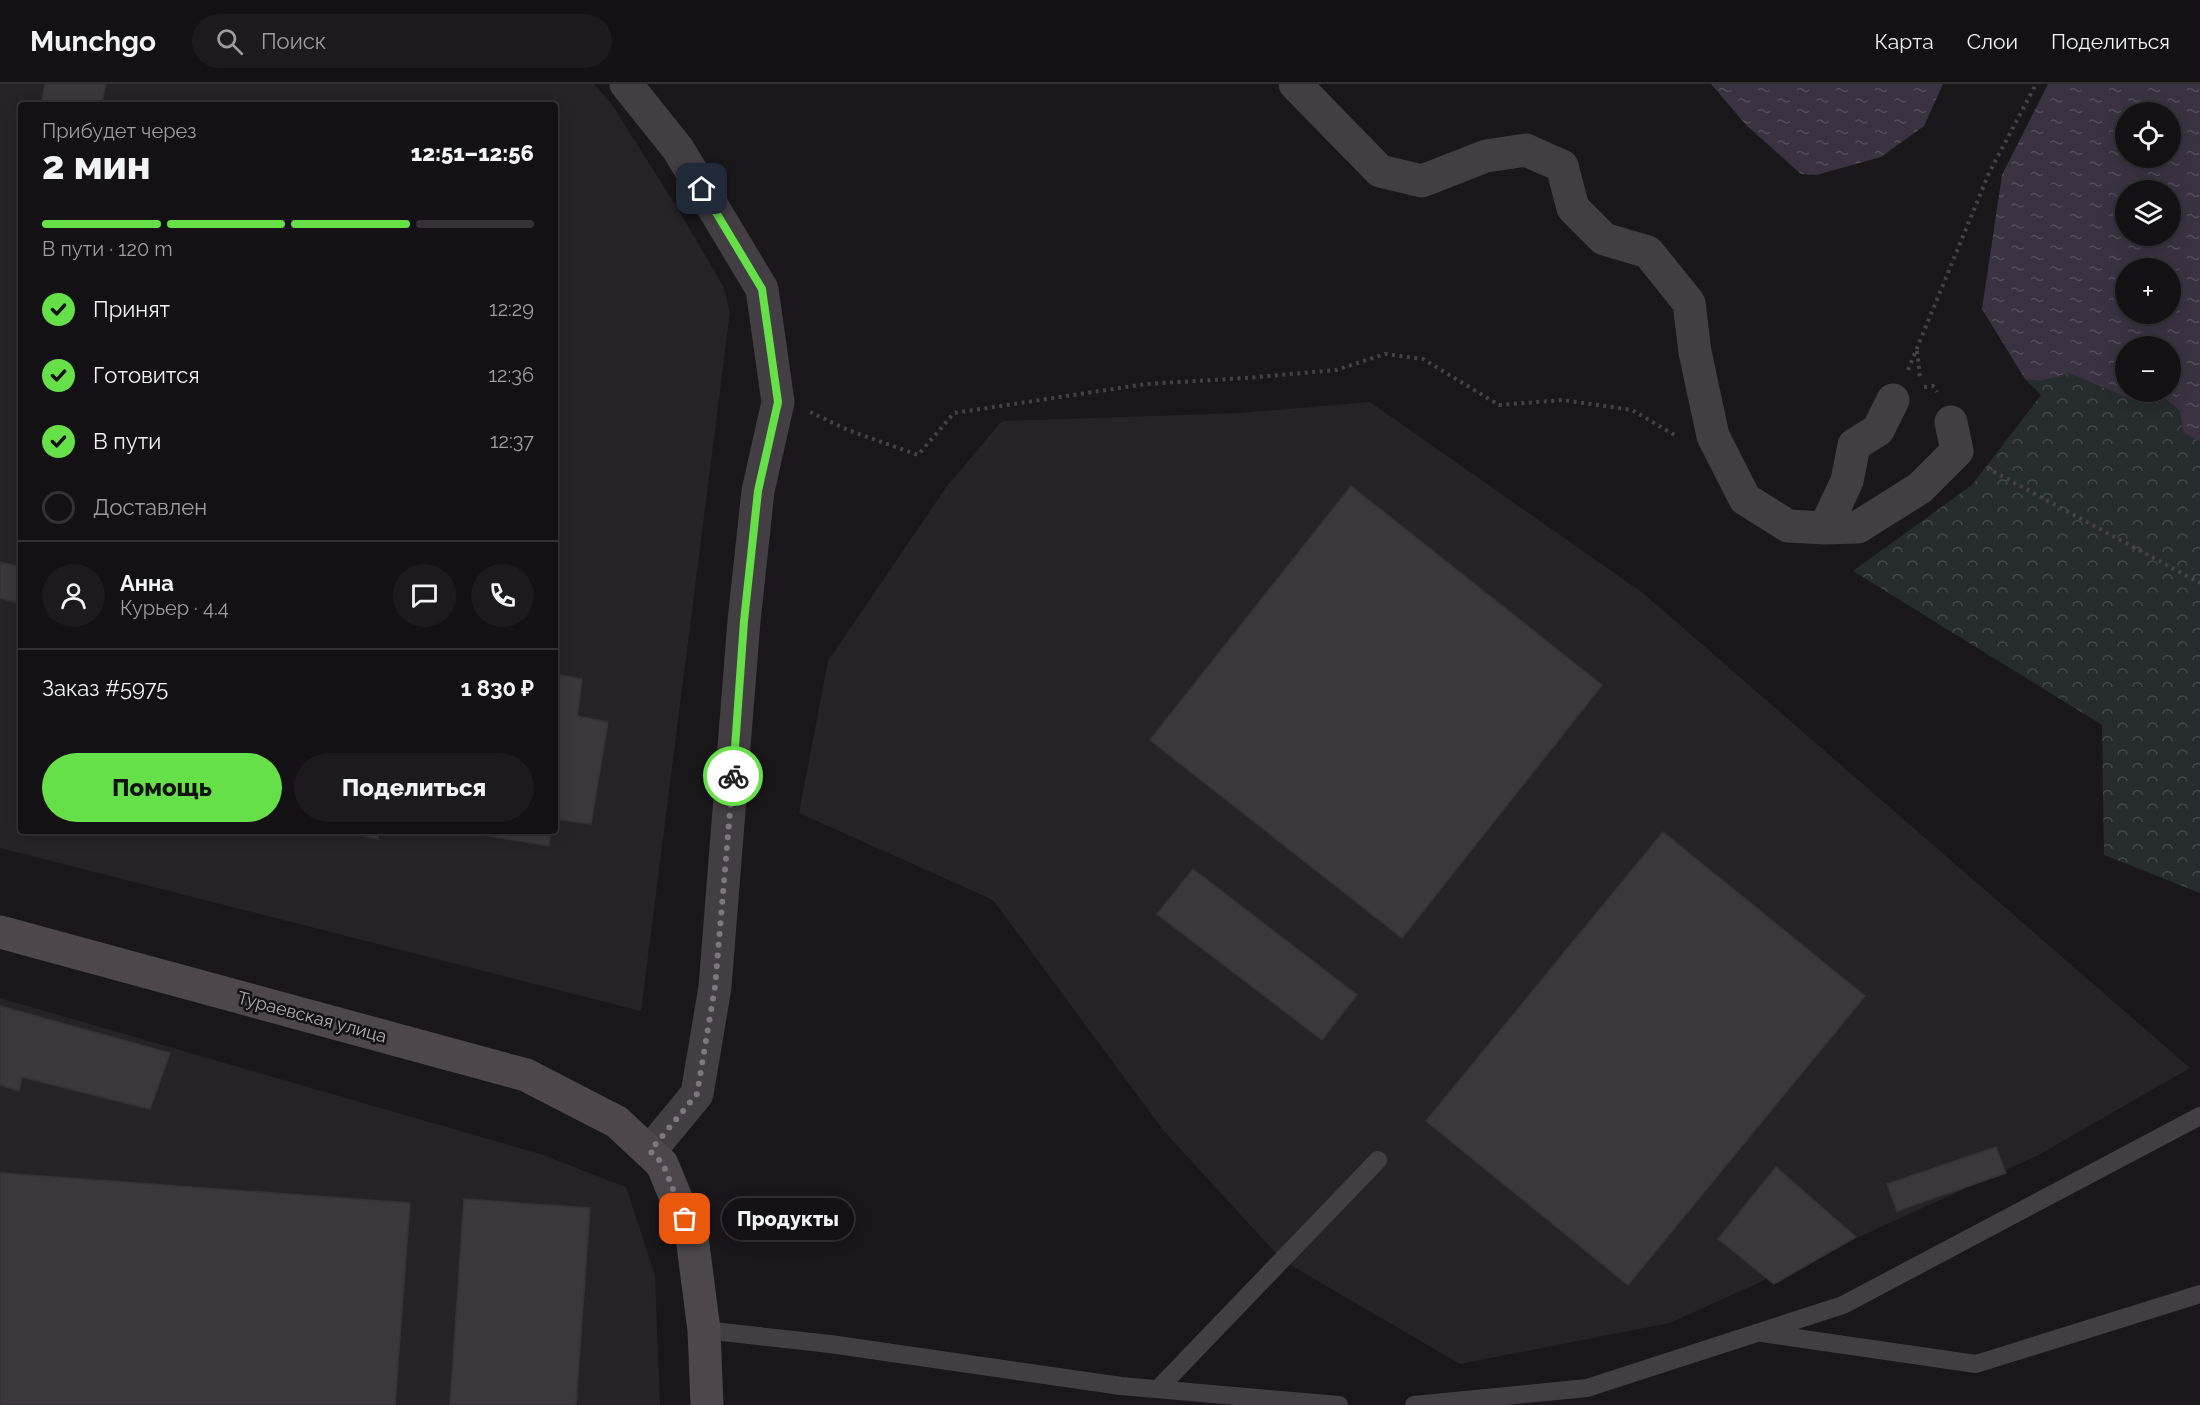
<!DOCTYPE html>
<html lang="ru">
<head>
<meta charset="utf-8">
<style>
  :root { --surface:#131113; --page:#1c1a1c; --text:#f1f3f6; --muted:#9d9da0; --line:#323133; --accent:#65e049 }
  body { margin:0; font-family:Raleway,sans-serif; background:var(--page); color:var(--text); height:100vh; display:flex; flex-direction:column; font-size:22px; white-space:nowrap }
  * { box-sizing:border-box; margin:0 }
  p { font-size:20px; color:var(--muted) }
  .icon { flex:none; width:33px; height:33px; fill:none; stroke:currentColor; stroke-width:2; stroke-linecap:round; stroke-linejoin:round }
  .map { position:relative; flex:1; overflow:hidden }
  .details { position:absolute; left:18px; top:18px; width:540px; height:732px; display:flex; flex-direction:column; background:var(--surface); border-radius:6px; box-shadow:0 3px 15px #0003,0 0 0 2px var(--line) }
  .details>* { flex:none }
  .fabs { position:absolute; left:2115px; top:18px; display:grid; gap:12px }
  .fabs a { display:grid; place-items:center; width:66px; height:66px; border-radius:50%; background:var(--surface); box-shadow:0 3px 15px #0003,0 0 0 2px var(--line); font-size:30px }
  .pin { position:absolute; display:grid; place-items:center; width:51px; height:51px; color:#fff; margin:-26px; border-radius:12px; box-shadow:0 3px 9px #0006 }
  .courier { position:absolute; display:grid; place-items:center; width:60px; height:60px; margin:-30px; border:4px solid #65e049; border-radius:50%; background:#fff; color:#222; box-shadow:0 2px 8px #0007 }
  .bubble { position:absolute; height:42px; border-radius:21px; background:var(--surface); box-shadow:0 3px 15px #0003,0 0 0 2px var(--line); font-size:20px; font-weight:800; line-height:42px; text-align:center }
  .overview em { font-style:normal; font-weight:800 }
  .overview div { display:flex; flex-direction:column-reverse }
  .overview { display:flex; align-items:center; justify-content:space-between; height:102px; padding:0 24px }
  h1 { font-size:39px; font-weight:800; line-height:45px }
  .bar { display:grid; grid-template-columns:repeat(4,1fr); gap:9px 6px; align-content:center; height:72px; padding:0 24px }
  .bar i { height:8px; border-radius:4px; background:var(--line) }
  .bar .selected { background:var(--accent) }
  .bar p { grid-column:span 4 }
  .line { display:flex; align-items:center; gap:15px; padding:0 24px; border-top:2px solid var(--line) }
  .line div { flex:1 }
  .round { display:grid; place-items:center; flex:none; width:63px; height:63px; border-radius:32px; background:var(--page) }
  ol { padding:0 24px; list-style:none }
  li { display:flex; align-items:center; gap:18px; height:66px }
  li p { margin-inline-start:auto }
  li .icon { padding:6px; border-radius:50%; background:var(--accent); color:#111; stroke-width:4 }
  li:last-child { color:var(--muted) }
  li i { width:33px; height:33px; border:3px solid var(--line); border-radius:50% }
  .primary-button { display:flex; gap:12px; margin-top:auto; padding:12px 24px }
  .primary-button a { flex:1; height:69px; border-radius:36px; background:var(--accent); color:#111; font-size:24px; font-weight:800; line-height:69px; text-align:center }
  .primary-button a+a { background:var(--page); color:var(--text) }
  header { display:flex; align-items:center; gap:36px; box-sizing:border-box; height:84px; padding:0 30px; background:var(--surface); border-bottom:2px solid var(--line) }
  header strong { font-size:28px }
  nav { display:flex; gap:33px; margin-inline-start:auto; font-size:21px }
  .search { width:420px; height:54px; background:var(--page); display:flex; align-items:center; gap:15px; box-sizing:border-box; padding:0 21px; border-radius:33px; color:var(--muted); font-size:22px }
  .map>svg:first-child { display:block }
</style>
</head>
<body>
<header>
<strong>Munchgo</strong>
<div class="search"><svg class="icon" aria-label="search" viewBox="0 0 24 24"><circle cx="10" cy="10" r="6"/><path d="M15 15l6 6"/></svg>Поиск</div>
<nav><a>Карта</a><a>Слои</a><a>Поделиться</a></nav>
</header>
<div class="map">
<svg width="2200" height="1321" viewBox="0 0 2200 1321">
  <defs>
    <pattern id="forest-crowns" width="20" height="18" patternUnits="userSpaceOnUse" patternTransform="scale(1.5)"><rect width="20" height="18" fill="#262c2e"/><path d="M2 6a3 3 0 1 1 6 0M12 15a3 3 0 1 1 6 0" fill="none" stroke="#43484a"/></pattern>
    <pattern id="water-ripples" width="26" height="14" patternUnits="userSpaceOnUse" patternTransform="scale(1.5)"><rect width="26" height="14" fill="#3a3241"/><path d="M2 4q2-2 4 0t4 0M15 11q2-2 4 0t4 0" fill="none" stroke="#544d5a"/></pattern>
  </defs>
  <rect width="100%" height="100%" fill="#191719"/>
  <path fill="#262326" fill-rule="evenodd" d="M0,0h594l17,19 67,106 45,77 7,26 -89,699 -641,-163zM21,21h534v726h-534z
    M1370,318l273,191 547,475 -153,88 -367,167 -210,41 -178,-104 -119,-130 -170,-230 -194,-87 29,-152 119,-175 55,-65 239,-8z
    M0,914l540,156 86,33 29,89 5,129h-660z"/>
  <path fill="url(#forest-crowns)" d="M2069,288l70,31 22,-8 19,16 3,22 17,8v452l-96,-38 -2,-130 -249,-154 119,-86 69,-90 -16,-16 15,2z"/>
  <path fill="url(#water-ripples)" fill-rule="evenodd" d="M1711,0h232l-19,42 -43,31 -65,18 -15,-1 -54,-48z
    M2048,0h152v357l-17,-8 -3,-22 -19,-16 -21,8 -71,-30 -29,8 -15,-2 -43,-70 20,-134zM2126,28h44v46h-44zM2126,106h44v46h-44zM2126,184h44v46h-44zM2126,262h44v46h-44z"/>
  <path fill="#3b373b" stroke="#353234" stroke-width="1.5" d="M45,0h61l-5,21h-60z
    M1351,402l251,199 -200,253 -252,-198z
    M0,478l21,5v37l-21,-6z
    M555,590l27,5 -5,37 31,6 -17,102 -36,-5z
    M339,747h40l-1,8z
    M459,747h92l-2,15z
    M1663,748l202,164 -237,289 -202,-164z
    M1193,785l164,126 -35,45 -165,-126z
    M0,922l170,47 -20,56 -128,-32 -3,14 -19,-6z
    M1996,1063l10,26 -109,38 -10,-27z
    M1776,1083l80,70 -82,47 -56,-45z
    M0,1089l410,30 -15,202h-395z
    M464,1115l126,9 -14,197h-126z"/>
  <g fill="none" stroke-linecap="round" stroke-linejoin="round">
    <path stroke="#464147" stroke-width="4" stroke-dasharray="3 4.5" stroke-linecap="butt" d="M1917,267l3,26
      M1908,286l81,-197 47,-89
      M1924,303l9,-1 4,6
      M810,328l38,18 70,25 36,-42 192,-29 100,-6 90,-8 49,-16 38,5 76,46 64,-5 69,10 46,27
      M1987,384l213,115"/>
    <path stroke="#433e43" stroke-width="18" d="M704,1246l126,14 291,42 218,19
      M1762,1249l214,31 224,-70
      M1158,1305l220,-229
      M1414,1321l173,-17 256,-83 357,-189"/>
    <path stroke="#433e43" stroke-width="33" d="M626,0l52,65 84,140 16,113 -20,89 -14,130 -29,366 -18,107 -47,57
      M1295,0l85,87 42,10 64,-25 40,-6 36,16 11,42 31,31 44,13 41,51 6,49 18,84 32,63 43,27 37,2 33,-1 62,-39 37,-37 -6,-29
      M1825,444l22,-47 7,-36 24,-15 15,-30"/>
    <path stroke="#4d474d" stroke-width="33" d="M0,848l526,143 91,47 45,42 30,73 12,93 3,75"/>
  </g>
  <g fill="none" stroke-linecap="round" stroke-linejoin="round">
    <path stroke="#7e7780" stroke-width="6" stroke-dasharray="0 10.8" d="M685,1135l-22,-55 -13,-13 47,-57 18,-107 18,-211"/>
    <path stroke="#65e049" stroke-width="8" d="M702,105l60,100 16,113 -20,89 -14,130 -11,155"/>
  </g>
  <g text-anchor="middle" stroke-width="5" stroke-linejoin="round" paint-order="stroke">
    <g font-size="18" fill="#b5abb8" stroke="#141214">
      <text transform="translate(312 933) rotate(15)" y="6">Тураевская улица</text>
    </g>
  </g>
</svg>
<div class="fabs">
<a><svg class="icon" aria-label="locate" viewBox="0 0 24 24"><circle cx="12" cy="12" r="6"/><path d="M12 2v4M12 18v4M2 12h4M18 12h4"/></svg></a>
<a><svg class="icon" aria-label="layers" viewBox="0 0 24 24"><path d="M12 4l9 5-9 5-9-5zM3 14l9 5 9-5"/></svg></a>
<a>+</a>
<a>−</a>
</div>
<div class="pin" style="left:685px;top:1135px;background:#ea580c"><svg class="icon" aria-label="bag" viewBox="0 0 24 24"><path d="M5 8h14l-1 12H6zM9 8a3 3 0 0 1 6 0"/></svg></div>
<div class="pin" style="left:702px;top:105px;background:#1f2937"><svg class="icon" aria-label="home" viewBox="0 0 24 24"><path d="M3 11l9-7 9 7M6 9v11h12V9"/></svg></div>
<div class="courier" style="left:733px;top:692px"><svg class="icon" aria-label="bike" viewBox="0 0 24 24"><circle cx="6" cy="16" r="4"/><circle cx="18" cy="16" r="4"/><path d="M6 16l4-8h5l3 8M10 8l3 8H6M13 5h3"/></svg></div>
<div class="bubble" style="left:722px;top:1114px;width:132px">Продукты</div>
<section class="details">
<div class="overview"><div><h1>2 мин</h1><p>Прибудет через</p></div><em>12:51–12:56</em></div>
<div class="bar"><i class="selected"></i><i class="selected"></i><i class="selected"></i><i></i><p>В пути · 120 m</p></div>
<ol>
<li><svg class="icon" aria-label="check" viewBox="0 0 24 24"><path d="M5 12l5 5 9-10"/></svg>Принят<p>12:29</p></li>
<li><svg class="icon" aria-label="check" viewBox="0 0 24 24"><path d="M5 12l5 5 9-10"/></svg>Готовится<p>12:36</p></li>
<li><svg class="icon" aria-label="check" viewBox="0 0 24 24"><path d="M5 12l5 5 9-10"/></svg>В пути<p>12:37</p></li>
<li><i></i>Доставлен</li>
</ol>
<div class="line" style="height:108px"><a class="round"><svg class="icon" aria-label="person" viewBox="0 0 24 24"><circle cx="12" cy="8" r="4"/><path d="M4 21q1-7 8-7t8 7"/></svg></a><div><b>Анна</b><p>Курьер · 4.4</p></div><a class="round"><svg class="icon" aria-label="chat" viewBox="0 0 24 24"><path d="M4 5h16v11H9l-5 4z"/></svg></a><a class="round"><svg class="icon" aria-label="phone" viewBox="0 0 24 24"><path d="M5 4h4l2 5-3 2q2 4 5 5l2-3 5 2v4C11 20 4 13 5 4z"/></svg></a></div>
<div class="line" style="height:78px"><div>Заказ #5975</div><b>1 830 ₽</b></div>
<div class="primary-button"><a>Помощь</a><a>Поделиться</a></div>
</section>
</div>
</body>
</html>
